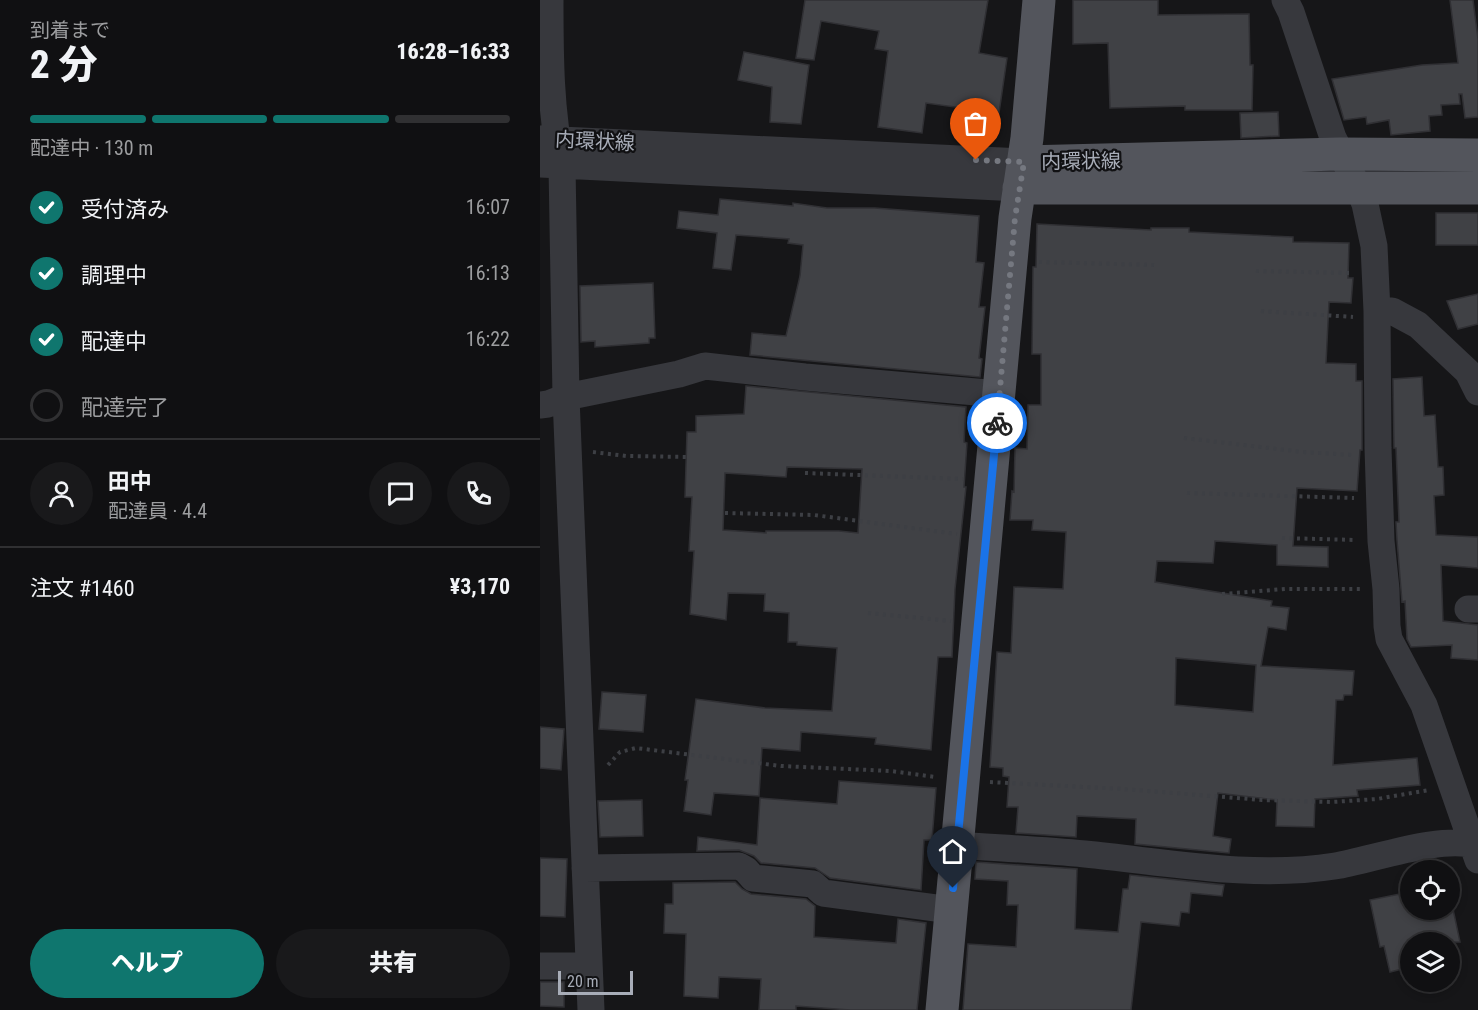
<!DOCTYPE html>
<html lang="ja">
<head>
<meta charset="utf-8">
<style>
  :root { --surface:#101012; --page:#19191b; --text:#f1f3f6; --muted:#9c9d9f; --line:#303032; --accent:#0f766e }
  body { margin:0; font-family:"Roboto Condensed","Noto Sans JP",sans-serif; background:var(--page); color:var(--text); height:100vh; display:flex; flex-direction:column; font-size:22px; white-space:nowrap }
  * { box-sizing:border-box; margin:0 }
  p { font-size:20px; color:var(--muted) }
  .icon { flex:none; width:33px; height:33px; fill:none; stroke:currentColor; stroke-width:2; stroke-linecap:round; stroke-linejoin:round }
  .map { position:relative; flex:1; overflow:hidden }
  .details { display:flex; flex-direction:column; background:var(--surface); width:540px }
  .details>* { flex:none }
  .fabs { position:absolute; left:860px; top:860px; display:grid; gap:12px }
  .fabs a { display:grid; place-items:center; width:60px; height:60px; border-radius:50%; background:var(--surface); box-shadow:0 3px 9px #0003,0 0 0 2px var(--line); font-size:30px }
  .scale { position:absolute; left:18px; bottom:15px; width:75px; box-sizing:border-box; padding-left:6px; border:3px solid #a8adb8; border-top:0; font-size:16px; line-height:21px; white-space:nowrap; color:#a8adb8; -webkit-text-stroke:4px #111113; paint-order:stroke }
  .pin { position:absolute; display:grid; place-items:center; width:51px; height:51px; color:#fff; margin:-62px -26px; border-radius:50% 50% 50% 0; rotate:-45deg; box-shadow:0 0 6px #0007 }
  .pin .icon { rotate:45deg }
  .courier { position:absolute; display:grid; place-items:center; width:60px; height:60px; margin:-30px; border:4px solid #1a73e8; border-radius:50%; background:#fff; color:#222; box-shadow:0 2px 8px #0007 }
  .summary em { font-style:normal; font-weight:800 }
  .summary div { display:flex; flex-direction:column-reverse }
  .summary { display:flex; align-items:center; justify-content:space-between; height:102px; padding:0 30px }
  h1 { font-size:39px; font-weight:800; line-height:45px }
  .bar { display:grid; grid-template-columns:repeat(4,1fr); gap:9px 6px; align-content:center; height:72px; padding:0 30px }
  .bar i { height:8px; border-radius:4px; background:var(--line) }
  .bar .current { background:var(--accent) }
  .bar p { grid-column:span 4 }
  .line { display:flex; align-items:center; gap:15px; padding:0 30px; border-top:2px solid var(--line) }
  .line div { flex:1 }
  .round { display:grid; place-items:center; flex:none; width:63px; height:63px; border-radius:32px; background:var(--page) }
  ol { padding:0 30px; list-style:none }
  li { display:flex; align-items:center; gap:18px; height:66px }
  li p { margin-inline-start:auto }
  li .icon { padding:6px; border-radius:50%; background:var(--accent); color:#fff; stroke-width:4 }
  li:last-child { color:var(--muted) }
  li i { width:33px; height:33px; border:3px solid var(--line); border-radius:50% }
  .primary-button { display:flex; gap:12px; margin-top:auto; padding:12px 30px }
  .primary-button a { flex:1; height:69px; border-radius:36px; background:var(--accent); color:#fff; font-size:24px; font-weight:800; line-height:69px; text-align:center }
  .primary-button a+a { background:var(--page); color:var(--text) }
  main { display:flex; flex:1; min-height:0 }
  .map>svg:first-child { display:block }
</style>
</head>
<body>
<main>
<section class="details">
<div class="summary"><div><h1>2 分</h1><p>到着まで</p></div><em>16:28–16:33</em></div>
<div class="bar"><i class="current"></i><i class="current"></i><i class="current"></i><i></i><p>配達中 · 130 m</p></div>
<ol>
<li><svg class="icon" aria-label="check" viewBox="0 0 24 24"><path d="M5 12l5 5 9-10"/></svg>受付済み<p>16:07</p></li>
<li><svg class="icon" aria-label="check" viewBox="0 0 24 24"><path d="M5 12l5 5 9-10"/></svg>調理中<p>16:13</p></li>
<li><svg class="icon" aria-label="check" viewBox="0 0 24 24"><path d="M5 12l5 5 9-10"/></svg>配達中<p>16:22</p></li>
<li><i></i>配達完了</li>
</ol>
<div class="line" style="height:108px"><a class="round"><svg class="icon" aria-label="person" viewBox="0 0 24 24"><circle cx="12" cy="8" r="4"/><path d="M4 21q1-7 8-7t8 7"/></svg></a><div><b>田中</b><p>配達員 · 4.4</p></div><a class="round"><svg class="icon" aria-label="chat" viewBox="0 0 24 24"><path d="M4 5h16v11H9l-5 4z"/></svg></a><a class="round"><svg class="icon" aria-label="phone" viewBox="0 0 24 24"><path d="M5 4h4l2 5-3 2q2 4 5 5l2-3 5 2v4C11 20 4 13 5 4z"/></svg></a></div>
<div class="line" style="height:78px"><div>注文 #1460</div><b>¥3,170</b></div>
<div class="primary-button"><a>ヘルプ</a><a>共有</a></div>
</section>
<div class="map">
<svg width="938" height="1010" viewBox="0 0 938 1010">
  <rect width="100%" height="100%" fill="#161618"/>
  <path fill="#404145" stroke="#303034" stroke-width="1.5" fill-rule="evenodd" d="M265,0h183l-9,53 28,5 -8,55 -73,-10 -4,30 -44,-6 10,-76 -13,-2 4,-18 -58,-10 -7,39 -18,-2z
    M533,0h85v15l91,-1 1,51h3l-1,45h-67v-4l-75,2 -2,-65 -35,1z
    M910,0h23l5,39v78l-13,1 -3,-24h-3l1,10 -19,1 1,10 -13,1 1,15 -39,4 -2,-15 -22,4 -1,-7 -22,3 -12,-41 90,-14 36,-2z
    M204,52l65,13 -8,59 -31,-2 2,-35 -34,-7z
    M738,112l1,24 -38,2 -1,-25z
    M180,199l73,7v-3l34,5h48l104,8 -3,46 8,1 -5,44h6l-6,51 3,1 -2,18 -230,-22 2,-22 34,3 14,-60 3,-31 -15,-2 1,-4 -53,-4 -5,35 -18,-2 4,-35 -40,-5 2,-17 39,4z
    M896,213h42v32h-42z
    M497,224l114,6v-2h38v4l104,5v5l56,1 -1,35h5l-2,25 -22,-1 -3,61 30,1v17h6v69h-2l-3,41 -60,-3 -4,58 35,1v20l-51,-2v-20l-62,-4 -2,22 -56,-2 -2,21 117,19 -1,5 18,2 -3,22 -18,-3 -7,39 93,5 -2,24h-8l-1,5h-7l-3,65 84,-7 3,27 -63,5 1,6 -43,3 -1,28 -38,-1 1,-26 -59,-7 -5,43 18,3 -2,14 -94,-9 1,-25 -59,-3 -1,21 -60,-4 2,-26h-11l2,-30 -6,-1v-8l-13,-1 7,-115 14,1 3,-66 49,2 3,-57 -34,-2 1,-10h-23l2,-29 2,1 1,-44 12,1 1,-44h13v-51h-9l1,-87h3zM636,658l80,7 -3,47 -78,-7z
    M113,283l2,55h-6v5l-54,4v-6l-14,1 -1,-56z
    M938,294v30l-20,5 -11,-28z
    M882,377l2,39 11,-1 3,52h5l1,28 -10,1 2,39 42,2v31l-37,-3 2,56 35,4v35l-27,-2 1,-13 -41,2 -4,-8 -2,-38 -3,1 -5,-62 -1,-18h3l-3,-74h-2l-1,-69z
    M206,386l220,21 -2,35 3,1 -3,44h2l-11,102 -3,68h-14l-7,93 -56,-6 1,-6 -75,-6 -1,19 -38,-3 -3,48 -45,-3 -3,22 -27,-4 4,-31h-3l11,-81 69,9 67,3 5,-63 -40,-3v-3h-9l1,-29 -25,-2 1,-17 -37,-1 -2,27 -36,-6 4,-63h-5l3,-54h-7l2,-65h9v-16l48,-2zM247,467l75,2 -4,64 -19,-2h-73v2l-43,-3 2,-57 61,4z
    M62,692l44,3 -3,37 -44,-3z
    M0,727l24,2 -3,41 -21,-2z
    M299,781l97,7 -4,52h-8l-3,50 -91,-12 -15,-10 -54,-5 -7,-7 -15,-6 -42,1 1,-14 59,8 3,-47 77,6z
    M102,800l1,36 -43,1 -2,-36z
    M0,858l27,1 -2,58 -25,-1z
    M436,862l101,7 -2,60 43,3 5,-43h5l2,-14 94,10 -2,11 -31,-3 -2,20 -8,-1 -2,14 -38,-4 -10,88h-168l5,-66 48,3 2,-42h-11l1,-24 -33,-2z
    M195,882l7,7 9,5 55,5 9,7 -1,31 82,6 2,-24 28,4 -9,87h-67l-54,-4v4h-37l2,-31 -42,-2 -1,21 -34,-2 2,-62 -22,-1 1,-29h8v-21z
    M870,892v17h43l7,33h-50v25l-20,5 -6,-26 -4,1 -10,-47z
    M0,982h24v25l-24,-1z"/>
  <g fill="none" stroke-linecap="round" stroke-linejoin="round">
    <path stroke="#3d3f44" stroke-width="4" stroke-dasharray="3 4.5" stroke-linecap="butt" d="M499,262l115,3
      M716,271l95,2
      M721,311l92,6
      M644,438l119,14 50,3
      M53,452l33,4 63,1
      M265,473l158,6
      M647,493l167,5
      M185,513l89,2 143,19
      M742,538l74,2
      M682,594l63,-5h77
      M328,613l83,8
      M68,765l12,-13 16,-4 145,18 110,5 44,6
      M450,782l133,7 139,11 70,2 45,-3 52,-9"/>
    <path stroke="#37383d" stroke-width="27" d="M10,0c0,55 0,111 12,166l4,231 25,613
      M745,0l6,12 42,126 26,51 6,15 9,42 3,65 1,137 3,93 5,48 1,37 2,13 35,66 54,155
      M0,139l484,23
      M0,164l479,24
      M837,311h15l26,14 50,47 10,20
      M0,405l8,-1 18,-7 113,-23 26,-8 100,11 194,17
      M928,609h10
      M417,845c43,3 85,5 128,9 82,8 167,25 250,12 37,-6 107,-32 143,-20
      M45,868l154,-2 7,4 7,8 60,6 10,9 128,17
      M0,966h49"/>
    <path stroke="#53555c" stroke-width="33" d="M484,162l316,-8 138,1
      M479,188h459
      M402,1010l73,-792 12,-80 12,-138"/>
  </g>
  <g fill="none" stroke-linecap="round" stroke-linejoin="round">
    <path stroke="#757880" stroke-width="6" stroke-dasharray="0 10.8" d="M436,160l48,2 -9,56 -18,205"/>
    <path stroke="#1a73e8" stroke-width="8" d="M413,888l44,-465"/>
  </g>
  <g text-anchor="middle" stroke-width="4.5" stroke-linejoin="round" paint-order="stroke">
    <g font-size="20" fill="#a8adb8" stroke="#111113">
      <text transform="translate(55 141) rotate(3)" y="7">内環状線</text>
      <text transform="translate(541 161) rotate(-1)" y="7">内環状線</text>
    </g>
  </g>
</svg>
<div class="fabs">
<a><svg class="icon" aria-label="locate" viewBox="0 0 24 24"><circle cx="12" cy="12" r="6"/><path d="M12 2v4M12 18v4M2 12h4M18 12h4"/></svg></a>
<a><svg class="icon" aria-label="layers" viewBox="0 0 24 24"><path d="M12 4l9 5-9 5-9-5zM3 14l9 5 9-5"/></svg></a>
</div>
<div class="scale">20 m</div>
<div class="pin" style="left:436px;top:160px;background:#ea580c"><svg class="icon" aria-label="bag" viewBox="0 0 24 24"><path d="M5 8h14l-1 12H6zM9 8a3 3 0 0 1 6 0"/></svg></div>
<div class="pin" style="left:413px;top:888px;background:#1f2937"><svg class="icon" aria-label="home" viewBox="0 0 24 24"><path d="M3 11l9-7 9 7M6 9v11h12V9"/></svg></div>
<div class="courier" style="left:457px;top:423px"><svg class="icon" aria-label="bike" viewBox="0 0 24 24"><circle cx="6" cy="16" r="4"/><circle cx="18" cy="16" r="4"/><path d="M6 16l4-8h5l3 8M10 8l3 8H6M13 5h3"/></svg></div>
</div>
</main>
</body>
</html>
